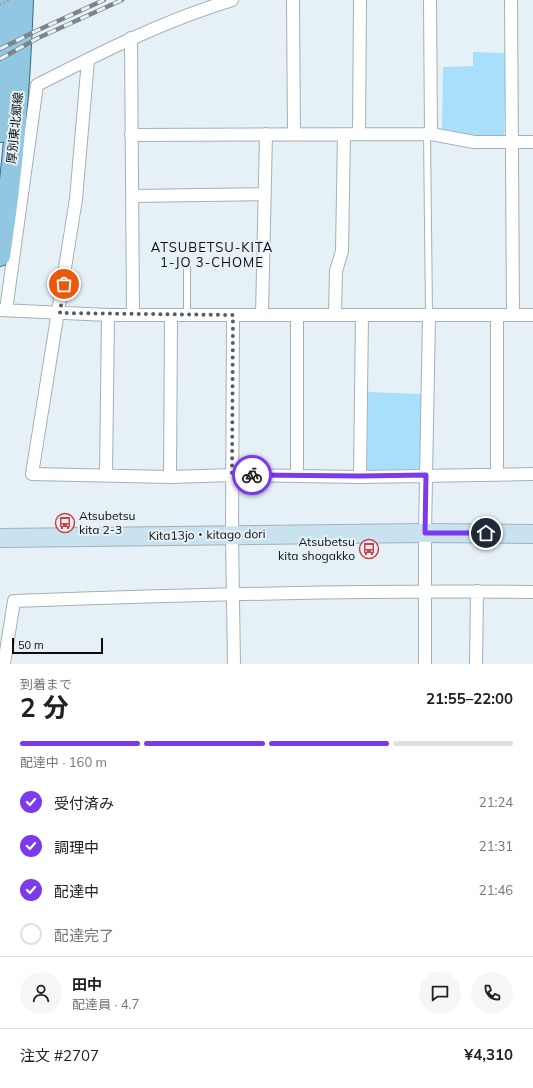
<!DOCTYPE html>
<html lang="ja">
<head>
<meta charset="utf-8">
<style>
  :root { --surface:#fff; --page:#f6f6f6; --text:#222; --muted:#767676; --line:#e0e0e0; --accent:#7c3aed }
  body { margin:0; font-family:Mulish,"Noto Sans JP",sans-serif; background:var(--page); color:var(--text); height:100vh; display:flex; flex-direction:column; font-size:15px; white-space:nowrap }
  * { box-sizing:border-box; margin:0 }
  p { font-size:13px; color:var(--muted) }
  .icon { flex:none; width:22px; height:22px; fill:none; stroke:currentColor; stroke-width:2; stroke-linecap:round; stroke-linejoin:round }
  .map { position:relative; height:664px; overflow:hidden }
  .drawer { display:flex; flex-direction:column; background:var(--surface); flex:1 }
  .drawer>* { flex:none }
  .scale { position:absolute; left:12px; bottom:10px; width:91px; box-sizing:border-box; padding-left:4px; border:2px solid #0b0e10; border-top:0; font-size:11px; line-height:14px; white-space:nowrap; color:#0b0e10; -webkit-text-stroke:3px #e6f1f7; paint-order:stroke }
  .pin { position:absolute; display:grid; place-items:center; width:34px; height:34px; color:#fff; margin:-17px; border:2px solid #fff; border-radius:50%; box-shadow:0 1px 4px #0007 }
  .courier { position:absolute; display:grid; place-items:center; width:40px; height:40px; margin:-20px; border:3px solid #7c3aed; border-radius:50%; background:#fff; color:#222; box-shadow:0 1px 5px #0007 }
  .headline em { font-style:normal; font-weight:700 }
  .headline div { display:flex; flex-direction:column-reverse }
  .headline { display:flex; align-items:center; justify-content:space-between; height:68px; padding:0 20px }
  h1 { font-size:26px; font-weight:700; line-height:30px }
  .bar { display:grid; grid-template-columns:repeat(4,1fr); gap:6px 4px; align-content:center; height:48px; padding:0 20px }
  .bar i { height:5px; border-radius:3px; background:var(--line) }
  .bar .on { background:var(--accent) }
  .bar p { grid-column:span 4 }
  .line { display:flex; align-items:center; gap:10px; padding:0 20px; border-top:1px solid var(--line) }
  .line div { flex:1 }
  .round { display:grid; place-items:center; flex:none; width:42px; height:42px; border-radius:21px; background:var(--page) }
  ol { padding:0 20px; list-style:none }
  li { display:flex; align-items:center; gap:12px; height:44px }
  li p { margin-inline-start:auto }
  li .icon { padding:4px; border-radius:50%; background:var(--accent); color:#fff; stroke-width:4 }
  li:last-child { color:var(--muted) }
  li i { width:22px; height:22px; border:2px solid var(--line); border-radius:50% }
  .map>svg:first-child { display:block }
</style>
</head>
<body>
<div class="map">
<svg width="533" height="664" viewBox="0 0 533 664">
  <rect width="100%" height="100%" fill="#e6f1f7"/>
  <path fill="#a8dffb" d="M473,52l33,1 -2,83h-33l-29,-7 1,-62 30,-1z
    M368,392l54,2 -1,77 -54,1z"/>
  <g fill="none" stroke-linecap="round" stroke-linejoin="round">
    <defs>
      <path id="service" d="M427,133l2,182
        M187,260v55"/>
      <path id="minor" d="M293,0l1,134
        M430,0l1,134
        M511,0l2,315
        M131,38l2,277
        M88,60l-12,139 -44,275 138,3 62,-2 128,2 173,-3
        M359,134l1,-134
        M131,135l300,-1 43,8h59
        M132,196l133,-2
        M0,310l108,5h425
        M6,310l31,-225c63,-32 126,-64 195,-85
        M233,315l-1,220 2,129
        M262,315l4,-181
        M297,315v161
        M335,315l1,-44 6,-20 2,-117
        M106,474l2,-159
        M497,475v-160
        M170,477l1,-162
        M360,477l2,-162
        M4,664l10,-63c173,-6 346,-11 519,-9
        M425,664v-131l4,-218
        M476,664l1,-73"/>
      <path id="secondary" d="M0,538l425,-5 108,1"/>
      <path id="primary" d="M0,132l5,-55 1,-77
        M0,256c13,-85 20,-170 23,-256"/>
    </defs>
    <use href="#service" stroke="#a5b0b6" stroke-width="8"/>
    <use href="#minor" stroke="#a5b0b6" stroke-width="14"/>
    <use href="#secondary" stroke="#a5b0b6" stroke-width="20"/>
    <use href="#primary" stroke="#326e8a" stroke-width="22"/>
    <use href="#service" stroke="#fff" stroke-width="6"/>
    <use href="#minor" stroke="#fff" stroke-width="12"/>
    <use href="#secondary" stroke="#c8e3ef" stroke-width="18"/>
    <use href="#primary" stroke="#91c7e0" stroke-width="20"/>
    <defs>
      <path id="rail" d="M0,49l36,-18 68,-31
        M0,59l38,-21 84,-38"/>
    </defs>
    <use href="#rail" stroke="#7e8589" stroke-width="4.5"/>
    <use href="#rail" stroke="#e6f1f7" stroke-width="3" stroke-dasharray="9" stroke-linecap="butt"/>
    <path stroke="#9aa2a6" stroke-width="2" stroke-dasharray="2 2" stroke-linecap="butt" d="M0,5l9,-5"/>
  </g>
  <g fill="none" stroke-linecap="round" stroke-linejoin="round">
    <path stroke="#585d61" stroke-width="4" stroke-dasharray="0 7.2" d="M64,284l-4,29 173,2 -1,159 20,1"/>
    <path stroke="#7c3aed" stroke-width="5" d="M252,475l108,1 66,-1 -1,58h61"/>
  </g>
  <defs>
    <symbol id="bus-ring" viewBox="-11 -11 22 22"><circle r="9.5" fill="#e6f1f7" stroke="#d0404a" stroke-width="1.5"/><path d="M-5-6H5V4H4V6H2V4H-2V6H-4V4H-5ZM-3.5-4V0h7V-4ZM-3.5 1.2v1.5H-2V1.2ZM2 1.2v1.5H3.5V1.2Z" fill="#d0404a"/></symbol>
  </defs>
  <g fill-rule="evenodd">
    <use href="#bus-ring" x="54" y="512" width="22" height="22"/>
    <use href="#bus-ring" x="358" y="538" width="22" height="22"/>
  </g>
  <g text-anchor="middle" stroke-width="4" stroke-linejoin="round" paint-order="stroke">
    <g font-size="12" fill="#0b0e10" stroke="#e6f1f7">
      <text transform="translate(15 128) rotate(-84)" y="4">厚別東北郷線</text>
      <text transform="translate(207 535) rotate(-1)" y="4">Kita13jo・kitago dori</text>
    </g>
    <g font-size="12" fill="#0b0e10" stroke="#e6f1f7" text-anchor="start">
      <text x="79" y="520">Atsubetsu<tspan x="79" dy="14">kita 2-3</tspan></text>
      <text x="355" y="546" text-anchor="end">Atsubetsu<tspan x="355" dy="14">kita shogakko</tspan></text>
    </g>
    <g font-size="13" letter-spacing="1" fill="#0b0e10" stroke="#e6f1f7">
      <text x="212" y="252">ATSUBETSU-KITA<tspan x="212" dy="15">1-JO 3-CHOME</tspan></text>
    </g>
  </g>
</svg>
<div class="scale">50 m</div>
<div class="pin" style="left:64px;top:284px;background:#ea580c"><svg class="icon" aria-label="bag" viewBox="0 0 24 24"><path d="M5 8h14l-1 12H6zM9 8a3 3 0 0 1 6 0"/></svg></div>
<div class="pin" style="left:486px;top:533px;background:#1f2937"><svg class="icon" aria-label="home" viewBox="0 0 24 24"><path d="M3 11l9-7 9 7M6 9v11h12V9"/></svg></div>
<div class="courier" style="left:252px;top:475px"><svg class="icon" aria-label="bike" viewBox="0 0 24 24"><circle cx="6" cy="16" r="4"/><circle cx="18" cy="16" r="4"/><path d="M6 16l4-8h5l3 8M10 8l3 8H6M13 5h3"/></svg></div>
</div>
<section class="drawer">
<div class="headline"><div><h1>2 分</h1><p>到着まで</p></div><em>21:55–22:00</em></div>
<div class="bar"><i class="on"></i><i class="on"></i><i class="on"></i><i></i><p>配達中 · 160 m</p></div>
<ol>
<li><svg class="icon" aria-label="check" viewBox="0 0 24 24"><path d="M5 12l5 5 9-10"/></svg>受付済み<p>21:24</p></li>
<li><svg class="icon" aria-label="check" viewBox="0 0 24 24"><path d="M5 12l5 5 9-10"/></svg>調理中<p>21:31</p></li>
<li><svg class="icon" aria-label="check" viewBox="0 0 24 24"><path d="M5 12l5 5 9-10"/></svg>配達中<p>21:46</p></li>
<li><i></i>配達完了</li>
</ol>
<div class="line" style="height:72px"><a class="round"><svg class="icon" aria-label="person" viewBox="0 0 24 24"><circle cx="12" cy="8" r="4"/><path d="M4 21q1-7 8-7t8 7"/></svg></a><div><b>田中</b><p>配達員 · 4.7</p></div><a class="round"><svg class="icon" aria-label="chat" viewBox="0 0 24 24"><path d="M4 5h16v11H9l-5 4z"/></svg></a><a class="round"><svg class="icon" aria-label="phone" viewBox="0 0 24 24"><path d="M5 4h4l2 5-3 2q2 4 5 5l2-3 5 2v4C11 20 4 13 5 4z"/></svg></a></div>
<div class="line" style="height:52px"><div>注文 #2707</div><b>¥4,310</b></div>
</section>
</body>
</html>
